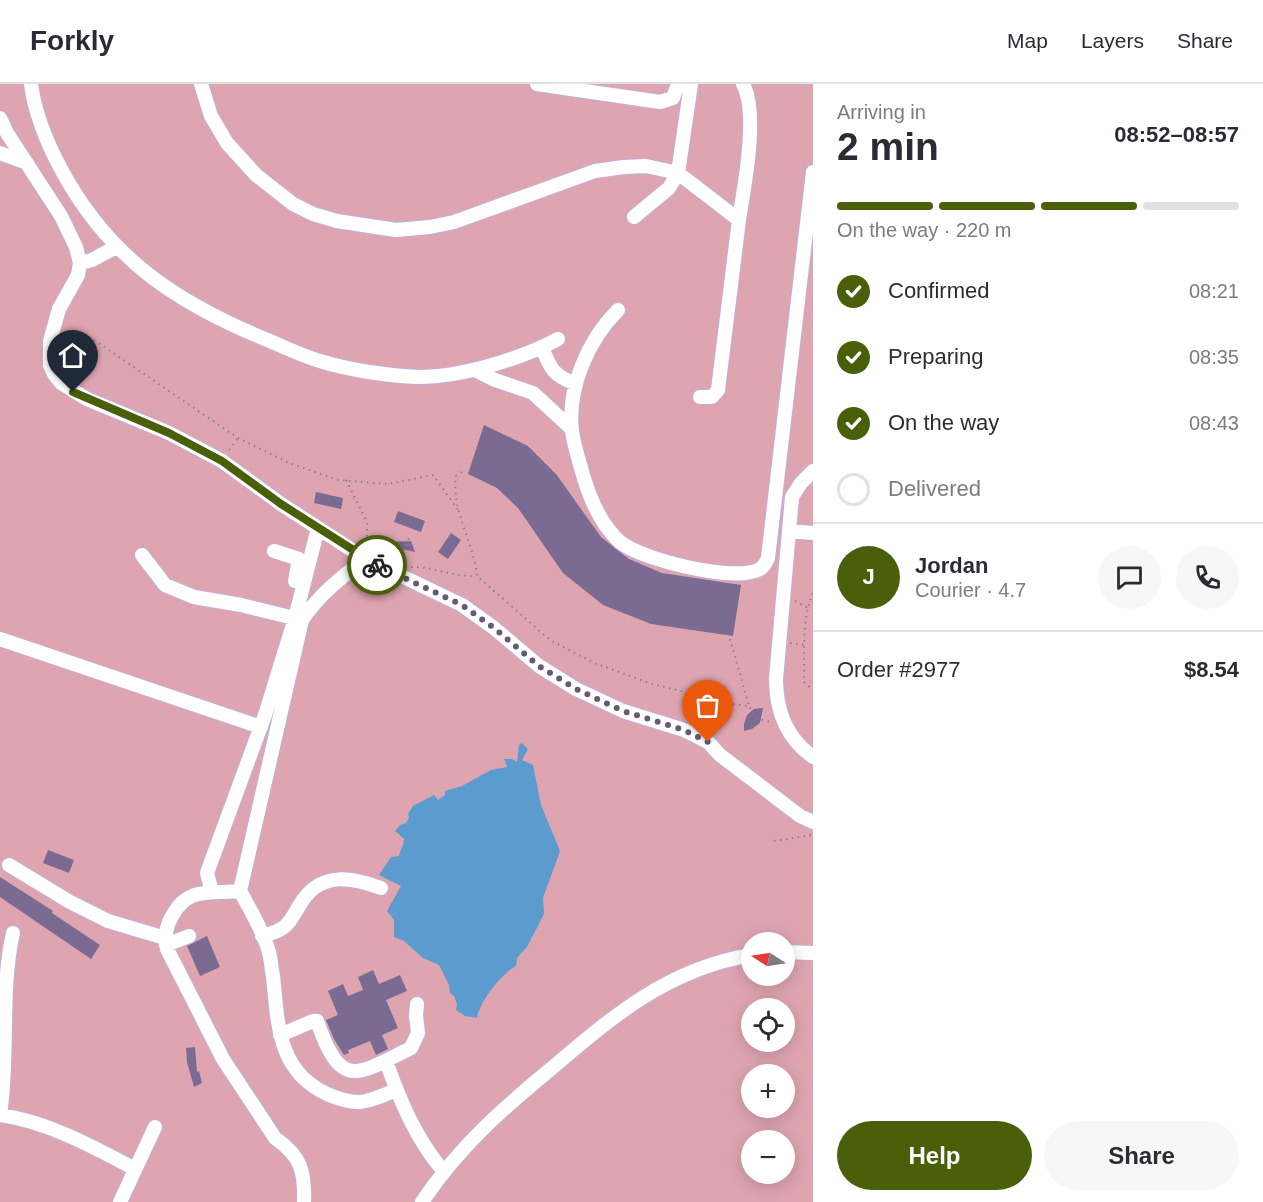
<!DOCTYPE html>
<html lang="en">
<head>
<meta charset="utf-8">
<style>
  :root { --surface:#fff; --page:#f7f7f7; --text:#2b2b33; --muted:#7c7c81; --line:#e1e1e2; --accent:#495f0a }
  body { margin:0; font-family:Arial,sans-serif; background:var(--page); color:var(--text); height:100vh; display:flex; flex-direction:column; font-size:22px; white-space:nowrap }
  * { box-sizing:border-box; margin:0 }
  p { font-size:20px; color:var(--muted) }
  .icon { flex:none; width:33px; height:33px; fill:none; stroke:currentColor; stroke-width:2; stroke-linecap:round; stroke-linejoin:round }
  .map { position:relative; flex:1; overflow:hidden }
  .sheet { display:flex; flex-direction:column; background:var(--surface); width:450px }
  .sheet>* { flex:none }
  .needle { width:39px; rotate:282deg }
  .tools { position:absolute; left:741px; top:848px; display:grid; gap:12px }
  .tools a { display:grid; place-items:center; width:54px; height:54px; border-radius:50%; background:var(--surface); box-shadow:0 3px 15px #0003; font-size:30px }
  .pin { position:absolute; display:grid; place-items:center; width:51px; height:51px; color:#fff; margin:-62px -26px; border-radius:50% 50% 50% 0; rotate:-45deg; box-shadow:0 0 6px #0007 }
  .pin .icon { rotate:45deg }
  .courier { position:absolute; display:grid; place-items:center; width:60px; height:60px; margin:-30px; border:4px solid #495f0a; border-radius:50%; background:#fff; color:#222; box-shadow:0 2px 8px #0007 }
  .summary em { font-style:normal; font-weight:600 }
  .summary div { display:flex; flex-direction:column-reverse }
  .summary { display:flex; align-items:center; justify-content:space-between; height:102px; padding:0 24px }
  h1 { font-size:39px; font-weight:600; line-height:45px }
  .bar { display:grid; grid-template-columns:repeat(4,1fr); gap:9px 6px; align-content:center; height:72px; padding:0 24px }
  .bar i { height:8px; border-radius:4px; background:var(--line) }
  .bar .selected { background:var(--accent) }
  .bar p { grid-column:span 4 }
  .line { display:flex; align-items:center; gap:15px; padding:0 24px; border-top:2px solid var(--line) }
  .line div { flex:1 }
  .round { display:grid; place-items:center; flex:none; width:63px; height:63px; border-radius:32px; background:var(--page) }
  ol { padding:0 24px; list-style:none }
  li { display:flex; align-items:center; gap:18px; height:66px }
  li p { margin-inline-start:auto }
  li .icon { padding:6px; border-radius:50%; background:var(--accent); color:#fff; stroke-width:4 }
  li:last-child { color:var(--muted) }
  li i { width:33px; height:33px; border:3px solid var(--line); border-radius:50% }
  .button { display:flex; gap:12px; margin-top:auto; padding:12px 24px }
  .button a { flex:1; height:69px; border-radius:36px; background:var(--accent); color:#fff; font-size:24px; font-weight:600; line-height:69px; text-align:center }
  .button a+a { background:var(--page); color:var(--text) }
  header { display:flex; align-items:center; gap:36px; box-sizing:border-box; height:84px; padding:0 30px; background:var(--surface); border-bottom:2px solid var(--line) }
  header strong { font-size:28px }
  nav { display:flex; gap:33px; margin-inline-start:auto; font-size:21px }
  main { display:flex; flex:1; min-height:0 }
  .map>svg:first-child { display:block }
</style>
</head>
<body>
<header>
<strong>Forkly</strong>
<nav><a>Map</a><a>Layers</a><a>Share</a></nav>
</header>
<main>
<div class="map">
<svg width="813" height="1118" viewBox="0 0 813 1118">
  <rect width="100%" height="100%" fill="#e9dafd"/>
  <path fill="#dea5b1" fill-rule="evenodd" d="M0,0h813v1118h-813zM752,858h32v33h-32zM752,924h32v33h-32zM752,990h32v33h-32zM752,1056h32v33h-32z"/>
  <path fill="#5b9bce" d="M522,659l6,6 -6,11 11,5 8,40 19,46 -17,47 1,16 -17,33 -10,11 -1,8c-14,8 -35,33 -39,52l-12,-2 -9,-6 1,-6 -3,-8 -4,-3 -1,-8 -10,-20 -16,-7 -19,-17 -10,-4v-17l-7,-9 14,-25 -22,-11 12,-18 8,-1c1,-7 5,-10 5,-17l-9,-8 5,-6 6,-2 3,-5 -1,-4 5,-8 21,-11 4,5 7,-5v-4l17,-5 29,-16 16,-3 -3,-8h8l5,3 2,-17z"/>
  <path fill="#7b6a91" d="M484,341l44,21 28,28 45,63 28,22 33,14 79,12 -8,51 -82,-12 -48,-19 -40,-32 -45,-65 -21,-20 -29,-14z
    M316,408l27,6 -2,11 -27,-6z
    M398,427l27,10 -4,11 -27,-10z
    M451,449l10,7 -13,19 -10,-7z
    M411,457l4,11 -30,-7v-3z
    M763,624l-3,15 -8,6 -8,2v-7l3,-9 7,-6z
    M48,766l26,10 -5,13 -26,-10z
    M0,793l53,34 -1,2 48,32 -9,14 -91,-62z
    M207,852l13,31 -20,9 -13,-30z
    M373,886l6,14 21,-9 7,16 -21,9 12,28 -16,7 6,14 -12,6 -6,-14 -22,9 1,3 -5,2 -10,-16 -8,-19 12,-5 -10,-24 15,-7 5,12 15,-6 -5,-13z
    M195,963l2,25 2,-1 3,12 -8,4 -7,-25 -1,-14z"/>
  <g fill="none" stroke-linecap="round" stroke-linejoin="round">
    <defs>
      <path id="minor" d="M31,0c4,30 16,59 30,85 48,90 117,135 209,172 16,7 33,15 50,20 28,9 70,15 99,16 42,0 102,-18 139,-38
        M201,0l10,32 16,27 29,32 37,29 20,10 24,7 59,9 34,-3 24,-5 141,-51 29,-4 22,-1 32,7 61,47 -21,170 -6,7h-12
        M537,0l123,18 13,-4 5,-14
        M0,34l7,15 54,83 15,31 4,16 -2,12 -19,34 -9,32v24l4,9 7,9 26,16 82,34 53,28 59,43 85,55 96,46 32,23 45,38 37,23 47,22 61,19 24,12 12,13 80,61 13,6
        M0,69l27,10
        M634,133l35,-29 9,-15 13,-89
        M739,136c5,-33 20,-106 4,-136
        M80,179l12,-3 24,-13
        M618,226c-30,30 -51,78 -46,121 2,15 7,29 11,44 7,24 18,50 37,67 22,18 116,41 140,27 5,-3 6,-7 8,-11l45,-386
        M542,263c8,22 12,29 34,37
        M475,286l20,10 38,13 39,36
        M813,387l-12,12 -9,14 -16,182c0,31 10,59 37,78
        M789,447l24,2
        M274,467l25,8 -4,22
        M142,471l23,30 29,12 47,8 61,15
        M0,555l261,88
        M9,781l61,37 38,19 57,17
        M240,807c10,18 22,38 28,58 3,8 3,18 5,27 5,47 4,95 54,118 30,13 39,9 69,-4
        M212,808l-5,-19 58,-158 30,-97 23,-90
        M262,852c8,-2 16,-4 22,-9 8,-6 13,-19 19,-27 20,-29 50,-22 78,-12
        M166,861l23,-9
        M784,868l29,1
        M280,951l33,-14h4c24,69 38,55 94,27l7,-15 -2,-17 1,-12
        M386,977c14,40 30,78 58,111
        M0,1031c9,-60 0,-125 13,-182
        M0,1031c48,7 92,31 135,54
        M120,1118l35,-75
        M304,1118c1,-31 -3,-46 -29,-64l-52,-79 -56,-110c-2,-12 -2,-21 5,-33 16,-30 38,-22 68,-25l62,-271c17,-25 39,-43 64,-61
        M422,1118c36,-54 80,-93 130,-134 61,-52 117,-100 200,-113"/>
    </defs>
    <use href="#minor" stroke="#c1afd9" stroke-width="16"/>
    <path stroke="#877c96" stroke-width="2" stroke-dasharray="1.5 4.5" stroke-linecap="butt" d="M77,250l14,4 147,100 51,25 49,17 50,4 45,-9 26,36
      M229,366l9,-12
      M462,388l-6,4c-5,35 18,66 21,100l73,64 44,23 55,20 83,21 17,2 7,12 17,5
      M346,396l21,42v23
      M399,478l10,-24
      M411,483c22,0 43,10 65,9
      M813,509c-12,27 -8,61 -9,89l9,8
      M795,517l13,7
      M730,555l19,67
      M790,559l15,2
      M774,757l39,-6"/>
    <use href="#minor" stroke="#fff" stroke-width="14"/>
  </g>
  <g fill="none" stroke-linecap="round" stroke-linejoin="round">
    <path stroke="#665c72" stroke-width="6" stroke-dasharray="0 10.8" d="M377,481l85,40 32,23 45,38 37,23 47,22 61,19 24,12"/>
    <path stroke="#495f0a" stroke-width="8" d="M73,308l96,41 53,28 59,43 96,61"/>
  </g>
</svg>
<div class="tools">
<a><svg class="needle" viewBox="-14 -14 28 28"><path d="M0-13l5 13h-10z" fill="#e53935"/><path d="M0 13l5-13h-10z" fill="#7c7c81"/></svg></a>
<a><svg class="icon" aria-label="locate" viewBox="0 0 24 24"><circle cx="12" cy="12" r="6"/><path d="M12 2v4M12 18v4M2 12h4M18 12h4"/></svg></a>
<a>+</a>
<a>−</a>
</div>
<div class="pin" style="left:708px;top:658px;background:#ea580c"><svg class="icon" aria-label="bag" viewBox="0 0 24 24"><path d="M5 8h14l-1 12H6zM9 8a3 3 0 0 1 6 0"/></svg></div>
<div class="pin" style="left:73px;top:308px;background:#1f2937"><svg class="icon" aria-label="home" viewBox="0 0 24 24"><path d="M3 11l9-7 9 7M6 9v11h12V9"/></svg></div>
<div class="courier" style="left:377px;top:481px"><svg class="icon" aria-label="bike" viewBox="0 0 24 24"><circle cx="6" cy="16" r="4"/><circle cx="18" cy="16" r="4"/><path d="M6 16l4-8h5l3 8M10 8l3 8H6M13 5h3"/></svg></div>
</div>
<section class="sheet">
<div class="summary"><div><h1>2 min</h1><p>Arriving in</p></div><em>08:52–08:57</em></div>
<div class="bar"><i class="selected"></i><i class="selected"></i><i class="selected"></i><i></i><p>On the way · 220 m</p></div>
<ol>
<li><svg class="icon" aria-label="check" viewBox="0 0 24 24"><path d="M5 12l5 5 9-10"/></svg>Confirmed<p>08:21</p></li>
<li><svg class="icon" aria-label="check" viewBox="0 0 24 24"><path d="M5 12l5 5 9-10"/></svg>Preparing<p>08:35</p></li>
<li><svg class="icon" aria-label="check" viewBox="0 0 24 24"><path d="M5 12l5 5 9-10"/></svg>On the way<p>08:43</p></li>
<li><i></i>Delivered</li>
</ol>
<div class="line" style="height:108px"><b class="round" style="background:var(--accent);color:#fff">J</b><div><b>Jordan</b><p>Courier · 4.7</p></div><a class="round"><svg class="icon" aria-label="chat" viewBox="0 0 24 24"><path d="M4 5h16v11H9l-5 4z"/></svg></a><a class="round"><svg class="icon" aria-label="phone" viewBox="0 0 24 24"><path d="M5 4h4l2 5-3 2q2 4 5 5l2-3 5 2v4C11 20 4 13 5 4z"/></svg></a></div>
<div class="line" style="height:78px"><div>Order #2977</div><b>$8.54</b></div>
<div class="button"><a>Help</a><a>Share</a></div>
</section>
</main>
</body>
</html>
